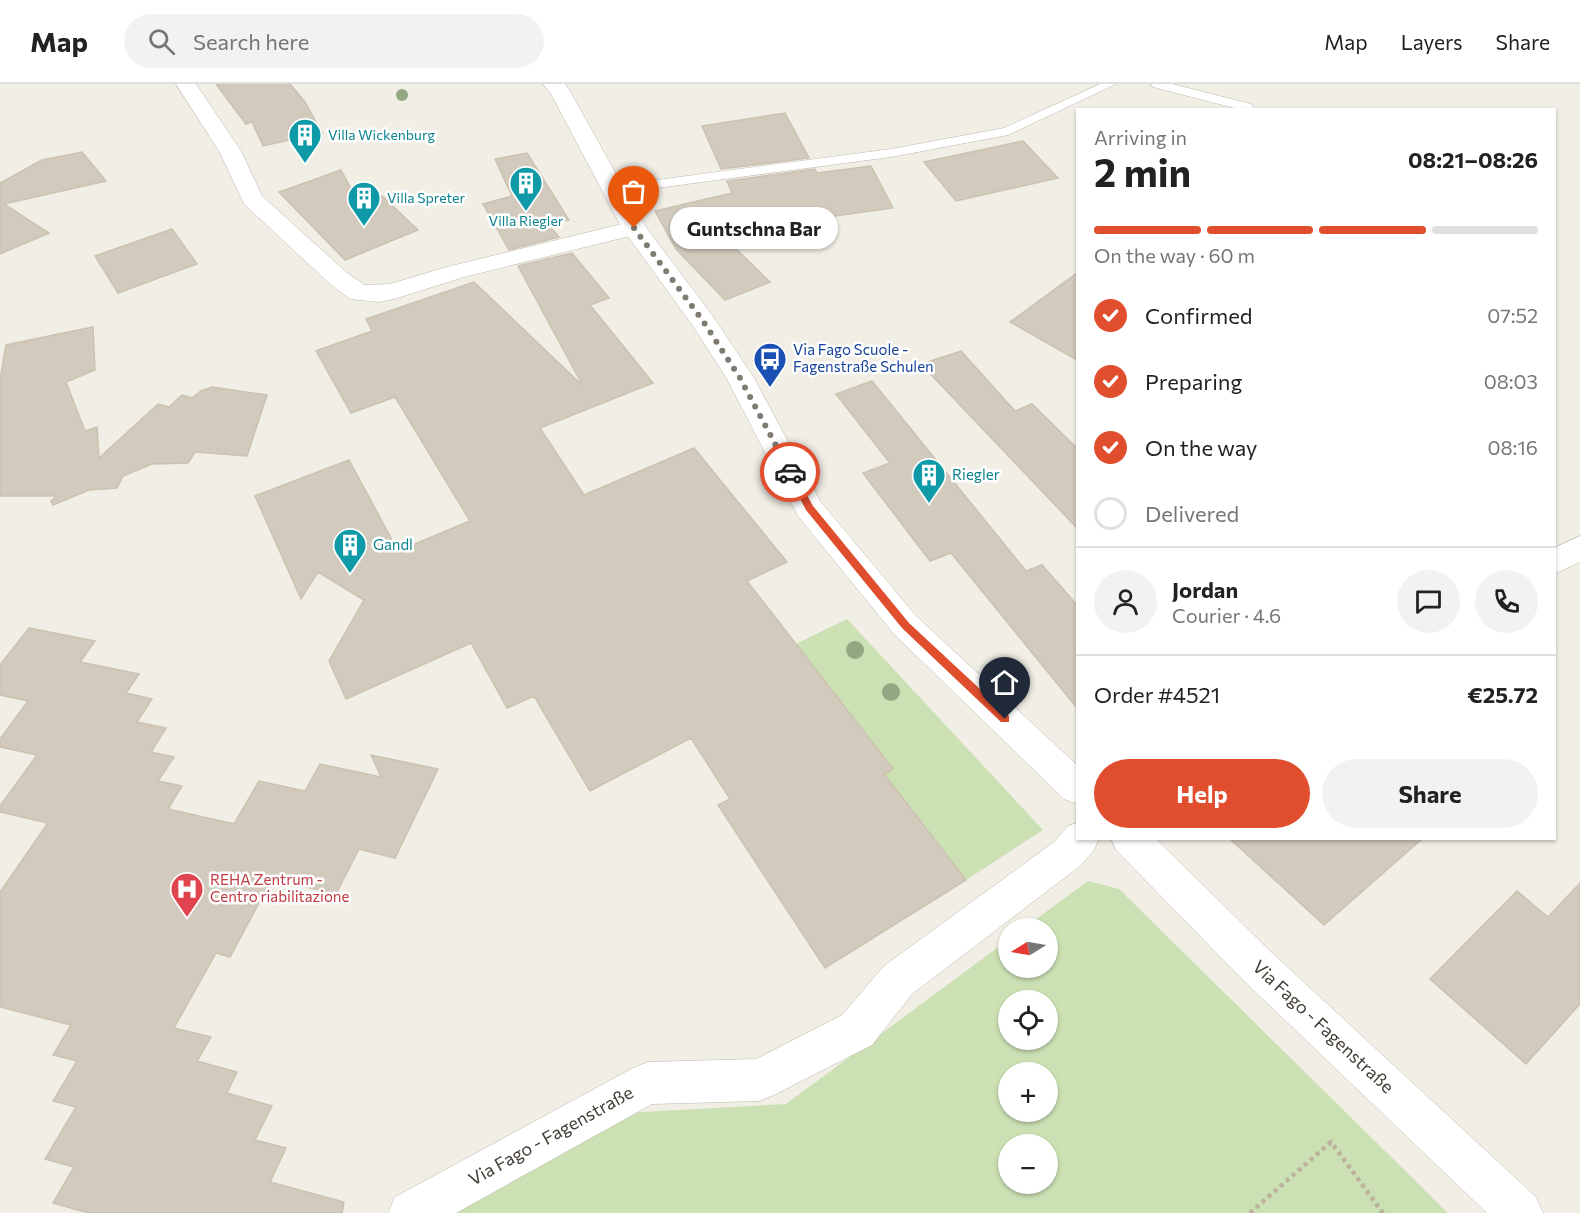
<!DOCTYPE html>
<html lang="en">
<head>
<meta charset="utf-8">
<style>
  :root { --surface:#fff; --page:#f2f2f2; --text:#222; --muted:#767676; --line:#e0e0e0; --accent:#e04e2e }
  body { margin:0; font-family:Commissioner,sans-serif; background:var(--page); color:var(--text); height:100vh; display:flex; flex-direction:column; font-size:22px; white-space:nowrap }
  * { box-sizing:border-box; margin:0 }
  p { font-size:20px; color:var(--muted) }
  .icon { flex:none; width:33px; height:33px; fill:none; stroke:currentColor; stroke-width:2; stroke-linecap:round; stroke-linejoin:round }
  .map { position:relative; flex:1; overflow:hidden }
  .drawer { position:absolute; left:1076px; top:24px; width:480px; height:732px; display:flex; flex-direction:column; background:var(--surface); border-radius:0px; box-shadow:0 2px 4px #0004 }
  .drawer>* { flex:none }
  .needle { width:39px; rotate:259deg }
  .fabs { position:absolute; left:998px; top:834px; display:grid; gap:12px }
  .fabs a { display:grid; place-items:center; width:60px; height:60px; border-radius:50%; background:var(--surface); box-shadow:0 2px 4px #0004; font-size:30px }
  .pin { position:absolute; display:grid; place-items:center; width:51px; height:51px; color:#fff; margin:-62px -26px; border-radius:50% 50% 50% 0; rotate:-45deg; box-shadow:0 0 6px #0007 }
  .pin .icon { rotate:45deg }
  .courier { position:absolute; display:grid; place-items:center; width:60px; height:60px; margin:-30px; border:4px solid #e04e2e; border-radius:50%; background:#fff; color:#222; box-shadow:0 2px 8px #0007 }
  .bubble { position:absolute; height:42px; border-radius:21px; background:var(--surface); box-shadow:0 2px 4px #0004; font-size:20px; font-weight:700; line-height:42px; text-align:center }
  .overview em { font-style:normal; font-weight:700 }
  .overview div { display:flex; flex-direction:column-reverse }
  .overview { display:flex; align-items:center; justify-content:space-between; height:102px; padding:0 18px }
  h1 { font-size:39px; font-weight:700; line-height:45px }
  .bar { display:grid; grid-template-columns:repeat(4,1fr); gap:9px 6px; align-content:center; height:72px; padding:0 18px }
  .bar i { height:8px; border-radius:4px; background:var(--line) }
  .bar .selected { background:var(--accent) }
  .bar p { grid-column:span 4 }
  .line { display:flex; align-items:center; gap:15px; padding:0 18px; border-top:2px solid var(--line) }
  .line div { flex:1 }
  .round { display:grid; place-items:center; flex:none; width:63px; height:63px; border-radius:32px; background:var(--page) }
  ol { padding:0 18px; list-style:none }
  li { display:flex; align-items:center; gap:18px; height:66px }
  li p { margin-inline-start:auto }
  li .icon { padding:6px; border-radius:50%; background:var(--accent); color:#fff; stroke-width:4 }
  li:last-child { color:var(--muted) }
  li i { width:33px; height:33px; border:3px solid var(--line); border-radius:50% }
  .button { display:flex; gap:12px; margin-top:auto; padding:12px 18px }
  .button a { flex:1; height:69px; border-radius:36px; background:var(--accent); color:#fff; font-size:24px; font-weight:700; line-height:69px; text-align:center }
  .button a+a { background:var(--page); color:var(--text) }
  header { display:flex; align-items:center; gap:36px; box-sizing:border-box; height:84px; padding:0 30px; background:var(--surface); border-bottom:2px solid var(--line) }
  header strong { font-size:28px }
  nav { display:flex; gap:33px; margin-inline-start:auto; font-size:21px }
  .search { width:420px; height:54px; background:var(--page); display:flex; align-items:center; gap:15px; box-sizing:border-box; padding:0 21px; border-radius:33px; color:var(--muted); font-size:22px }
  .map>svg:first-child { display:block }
</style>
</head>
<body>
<header>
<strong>Map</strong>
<div class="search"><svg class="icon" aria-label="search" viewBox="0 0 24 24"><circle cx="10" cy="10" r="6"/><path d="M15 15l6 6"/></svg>Search here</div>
<nav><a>Map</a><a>Layers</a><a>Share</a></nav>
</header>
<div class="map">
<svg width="1580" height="1129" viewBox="0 0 1580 1129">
  <rect width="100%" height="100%" fill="#f1eee6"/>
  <path fill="#cbe0b3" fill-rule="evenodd" d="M847,535l196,211 -77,50 -82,-106 9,-5 -97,-125z
    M1088,797l31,8 329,324h-997l176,-100 159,-9 222,-164v28h39v-40h-23zM1008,916h39v40h-39zM1008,988h39v40h-39zM1008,1060h39v40h-39z"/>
  <path fill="#d1cabd" stroke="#cbc2b1" stroke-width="1.5" d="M216,0h74l15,18 17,31 -59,13 -11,-24 -6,2z
    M785,29l24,45 -88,11 -19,-43z
    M1023,57l35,37 -102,23 -32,-39z
    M82,68l24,29 -102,23 45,29 -49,21v-71l42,-23z
    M527,69l42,67 -20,5 10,12 -50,13 -26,-46 29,-8 -17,-37z
    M871,82l22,42 -143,20 2,6 -26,5 44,43 -45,18 -49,-51 -21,-38 77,-18 -5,-12 88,-12 2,4z
    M341,86l19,35 22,-9 36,34 -73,30 -66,-68z
    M172,145l25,35 -79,29 -23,-37z
    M572,169l37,45 -19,7 63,78 -113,45 44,67 110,-47 93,114 -40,19 146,188 -9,5 82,106 -141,88 -107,-163 12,-6 -39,-61 -101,53 -56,-95 -27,12 -36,-65 -125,56 -17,-38 35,-61 -46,-28 -17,27 -46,-103 94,-36 49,91 72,-30 -75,-124 -44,16 -35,-62 56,-20 -6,-12 108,-37 109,104 -65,-120z
    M1077,189v87l-67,-38z
    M93,243l2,43 -29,12 19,49 12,-4 2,31 59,-54 11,3 13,-12 10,3 9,-7 11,-4 55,8 -20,61 -52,-4 -7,11 -36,1 -29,12 -6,12 -28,2 -36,15 -2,-4 6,-5h-57v-116l6,-35z
    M961,267l54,60 17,-7 45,44v80l-156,-164z
    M872,297l154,190 16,-6 35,40v103l-126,-155 -21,8 -67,-88 27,-10 -54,-69z
    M29,544l66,13 -15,21 59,12 -13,19 26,6 -15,23 29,6 -15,24 23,5 -16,24 24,5 -14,23 66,15 25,-43 46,10 15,-27 61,13 -10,-22 67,14 -43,89 -36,-9 -23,45 -64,-15 -42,78 -14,-4 -42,75 37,9 -14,24 40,11 -10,21 45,13 -17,34 31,8 -16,34 74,20 -2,11h-253l-36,-10 21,-36 -29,-8 31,-52 -23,-6 24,-40 -24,-6 18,-30 -71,-18v-115l48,-69 -48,-11v-6l37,-51 -37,-8v-8l28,-38 -28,-6v-30z
    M1229,754h194l-99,87z
    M1580,799v121l-54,60 -96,-85 87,-88 31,26z"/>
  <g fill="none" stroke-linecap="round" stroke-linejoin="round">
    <defs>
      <path id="service" d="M1100,0h16l-108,51 -117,22 -279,37 -7,-4 7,-4 279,-37 113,-21z
        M1151,0h21l79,20 2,3 -1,3h-10l-89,-23z"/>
      <path id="minor" d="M176,0h20l45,67 21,45 85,77 18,12 25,-1 57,-17 187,-46 8,2 4,5 -4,5 -178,44 -70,22 -15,3 -29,-3 -21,-16 -85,-79 -25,-53z
        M1580,452v26l-26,12v-26z
        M1077,739v15h22l-5,12 -14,16 -168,128 -40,51 -98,50 -15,6 -107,3 -196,109h-68l7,-16 238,-129 15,-6 108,-3 86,-44 42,-49 170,-124 14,-16z"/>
      <path id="tertiary" d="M543,0h22l5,7 75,135 67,89 42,63 66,123 96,115 161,149v39l-13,-5 -170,-165 -96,-118 -71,-137 -34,-53 -71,-98 -71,-134z
        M1111,754h44l116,114 265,245 7,16h-56l-244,-233 -127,-130z"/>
    </defs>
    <use href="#service" stroke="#beb8ad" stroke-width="1"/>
    <use href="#minor" stroke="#beb8ad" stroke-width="1"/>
    <use href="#tertiary" stroke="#beb8ad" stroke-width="1"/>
    <path stroke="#bbb19d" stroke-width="4.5" stroke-dasharray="4 4" stroke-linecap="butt" d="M1250,1129l81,-71 52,71"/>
    <use href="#service" fill="#fff" fill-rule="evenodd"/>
    <use href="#minor" fill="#fff" fill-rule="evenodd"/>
    <use href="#tertiary" fill="#fff" fill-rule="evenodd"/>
  </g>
  <g fill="#93a782">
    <circle cx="402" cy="11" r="6"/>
    <circle cx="855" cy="566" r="9"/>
    <circle cx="891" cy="608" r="9"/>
  </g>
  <path fill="#e04e2e" d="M790,385l3,1 20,36 96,117 100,93v6h-8l-99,-94 -96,-118 -20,-38z"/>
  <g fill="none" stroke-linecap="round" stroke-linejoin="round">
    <path stroke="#807c74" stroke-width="6" stroke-dasharray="0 10.8" d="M634,144l69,93 37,57 50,94"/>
  </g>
  <defs>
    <symbol id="building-pin" viewBox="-11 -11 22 30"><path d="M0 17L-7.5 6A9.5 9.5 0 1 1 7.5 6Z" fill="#0f9aa8" stroke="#fff"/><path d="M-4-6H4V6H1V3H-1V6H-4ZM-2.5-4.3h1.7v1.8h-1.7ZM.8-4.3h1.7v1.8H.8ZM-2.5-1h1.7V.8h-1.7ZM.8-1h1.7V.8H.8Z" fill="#fff"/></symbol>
    <symbol id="bus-pin" viewBox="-11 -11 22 30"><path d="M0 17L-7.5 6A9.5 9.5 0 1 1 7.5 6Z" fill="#1a4fb4" stroke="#fff"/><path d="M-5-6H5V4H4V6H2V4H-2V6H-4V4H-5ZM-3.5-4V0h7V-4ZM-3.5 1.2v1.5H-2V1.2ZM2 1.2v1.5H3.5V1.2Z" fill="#fff"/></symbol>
    <symbol id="hospital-pin" viewBox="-11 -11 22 30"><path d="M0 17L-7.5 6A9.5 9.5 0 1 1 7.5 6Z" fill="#e0444e" stroke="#fff"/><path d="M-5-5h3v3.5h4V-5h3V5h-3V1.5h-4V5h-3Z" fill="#fff"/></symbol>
  </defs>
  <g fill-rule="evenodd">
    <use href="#building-pin" x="286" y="32" width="38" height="52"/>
    <use href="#building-pin" x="507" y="80" width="38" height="52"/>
    <use href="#building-pin" x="345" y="95" width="38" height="52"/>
    <use href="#bus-pin" x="751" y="256" width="38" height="52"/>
    <use href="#building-pin" x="910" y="372" width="38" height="52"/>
    <use href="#building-pin" x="331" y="442" width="38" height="52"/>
    <use href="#hospital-pin" x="168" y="786" width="38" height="52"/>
  </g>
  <g text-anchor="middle" stroke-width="5" stroke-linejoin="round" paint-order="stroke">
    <g font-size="14" fill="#0d838f" stroke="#fff" text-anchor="start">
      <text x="328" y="56">Villa Wickenburg</text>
      <text x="387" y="119">Villa Spreter</text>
      <text x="526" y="142" text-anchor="middle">Villa Riegler</text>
    </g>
    <g font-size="15" fill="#164399" stroke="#fff" text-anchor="start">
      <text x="793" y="271">Via Fago Scuole -<tspan x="793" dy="17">Fagenstraße Schulen</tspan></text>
    </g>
    <g font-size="15" fill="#0d838f" stroke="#fff" text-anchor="start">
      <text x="952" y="396">Riegler</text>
      <text x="373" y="466">Gandl</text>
    </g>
    <g font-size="15" fill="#be3a42" stroke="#fff" text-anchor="start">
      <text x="210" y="801">REHA Zentrum -<tspan x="210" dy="17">Centro riabilitazione</tspan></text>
    </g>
    <g font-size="18" fill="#433e36" stroke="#fff">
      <text transform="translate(1323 943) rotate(43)" y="6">Via Fago - Fagenstraße</text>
      <text transform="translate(551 1052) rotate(-29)" y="6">Via Fago - Fagenstraße</text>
    </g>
  </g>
</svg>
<div class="fabs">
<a><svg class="needle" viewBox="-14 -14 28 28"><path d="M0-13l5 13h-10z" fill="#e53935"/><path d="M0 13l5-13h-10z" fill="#767676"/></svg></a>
<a><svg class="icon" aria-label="locate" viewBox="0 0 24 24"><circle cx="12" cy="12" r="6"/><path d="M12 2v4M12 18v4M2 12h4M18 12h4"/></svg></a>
<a>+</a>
<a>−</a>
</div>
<div class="pin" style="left:634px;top:144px;background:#ea580c"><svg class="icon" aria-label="bag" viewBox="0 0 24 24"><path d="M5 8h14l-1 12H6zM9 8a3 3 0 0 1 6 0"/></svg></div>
<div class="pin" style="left:1005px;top:635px;background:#1f2937"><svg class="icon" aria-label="home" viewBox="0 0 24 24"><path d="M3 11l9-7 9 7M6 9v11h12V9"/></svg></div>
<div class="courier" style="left:790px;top:388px"><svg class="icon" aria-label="car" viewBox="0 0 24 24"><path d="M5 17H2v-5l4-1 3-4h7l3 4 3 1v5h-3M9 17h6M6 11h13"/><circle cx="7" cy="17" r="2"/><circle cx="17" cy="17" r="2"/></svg></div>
<div class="bubble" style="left:670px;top:123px;width:168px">Guntschna Bar</div>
<section class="drawer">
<div class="overview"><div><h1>2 min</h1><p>Arriving in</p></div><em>08:21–08:26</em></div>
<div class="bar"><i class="selected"></i><i class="selected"></i><i class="selected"></i><i></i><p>On the way · 60 m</p></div>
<ol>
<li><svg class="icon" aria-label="check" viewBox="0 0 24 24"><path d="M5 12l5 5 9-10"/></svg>Confirmed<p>07:52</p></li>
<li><svg class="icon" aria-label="check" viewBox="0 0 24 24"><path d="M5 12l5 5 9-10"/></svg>Preparing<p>08:03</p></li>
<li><svg class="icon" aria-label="check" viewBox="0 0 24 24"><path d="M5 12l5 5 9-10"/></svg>On the way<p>08:16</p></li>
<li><i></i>Delivered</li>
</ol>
<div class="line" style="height:108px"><a class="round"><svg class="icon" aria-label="person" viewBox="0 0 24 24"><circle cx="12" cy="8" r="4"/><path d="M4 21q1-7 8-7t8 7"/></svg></a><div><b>Jordan</b><p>Courier · 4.6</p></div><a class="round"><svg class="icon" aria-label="chat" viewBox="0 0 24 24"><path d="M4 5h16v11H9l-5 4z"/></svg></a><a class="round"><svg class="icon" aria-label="phone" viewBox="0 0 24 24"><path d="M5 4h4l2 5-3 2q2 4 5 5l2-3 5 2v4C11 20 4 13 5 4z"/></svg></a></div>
<div class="line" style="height:78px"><div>Order #4521</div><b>€25.72</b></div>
<div class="button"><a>Help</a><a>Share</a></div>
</section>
</div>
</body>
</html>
